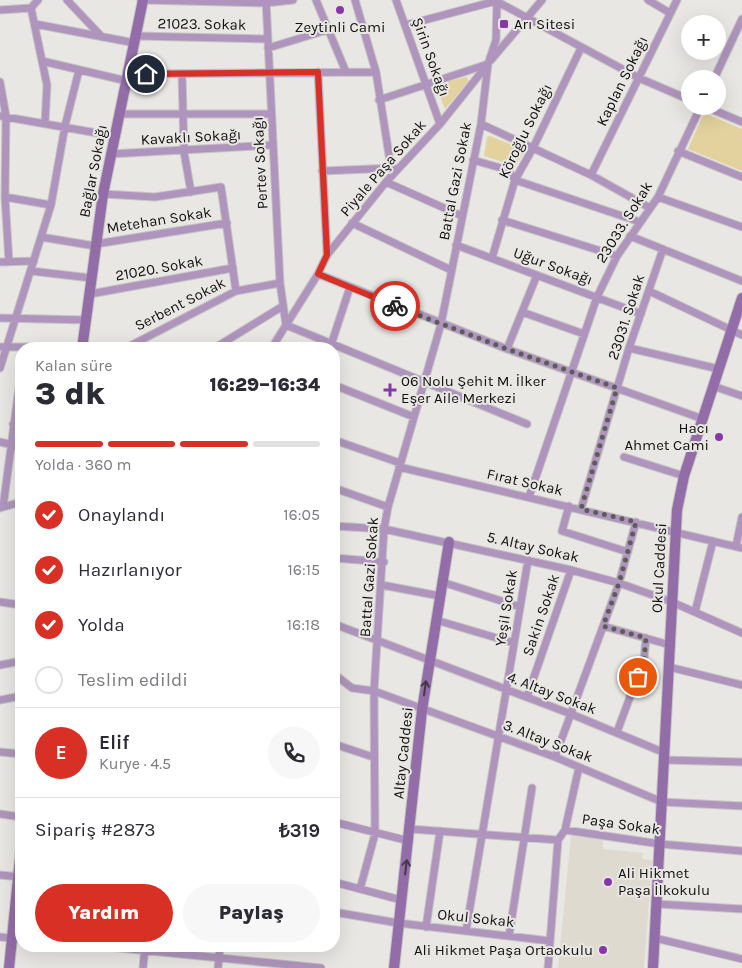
<!DOCTYPE html>
<html lang="tr">
<head>
<meta charset="utf-8">
<style>
  :root { --surface:#fff; --page:#f7f7f7; --text:#2b2b33; --muted:#7c7c81; --line:#e1e1e2; --accent:#d93025 }
  body { margin:0; font-family:Karla,sans-serif; background:var(--page); color:var(--text); height:100vh; display:flex; flex-direction:column; font-size:19px; white-space:nowrap }
  * { box-sizing:border-box; margin:0 }
  p { font-size:16px; color:var(--muted) }
  .icon { flex:none; width:28px; height:28px; fill:none; stroke:currentColor; stroke-width:2; stroke-linecap:round; stroke-linejoin:round }
  .map { position:relative; flex:1; overflow:hidden }
  .side { position:absolute; left:15px; top:342px; width:325px; height:610px; display:flex; flex-direction:column; background:var(--surface); border-radius:20px; box-shadow:0 5px 20px #0002 }
  .side>* { flex:none }
  .tools { position:absolute; left:681px; top:15px; display:grid; gap:10px }
  .tools a { display:grid; place-items:center; width:45px; height:45px; border-radius:50%; background:var(--surface); box-shadow:0 5px 20px #0002; font-size:25px }
  .pin { position:absolute; display:grid; place-items:center; width:42px; height:42px; color:#fff; margin:-21px; border:2px solid #fff; border-radius:50%; box-shadow:0 1px 5px #0007 }
  .courier { position:absolute; display:grid; place-items:center; width:50px; height:50px; margin:-25px; border:4px solid #d93025; border-radius:50%; background:#fff; color:#222; box-shadow:0 1px 6px #0007 }
  .summary em { font-style:normal; font-weight:800 }
  .summary div { display:flex; flex-direction:column-reverse }
  .summary { display:flex; align-items:center; justify-content:space-between; height:85px; padding:0 20px }
  h1 { font-size:32px; font-weight:800; line-height:38px }
  .bar { display:grid; grid-template-columns:repeat(4,1fr); gap:8px 5px; align-content:center; height:60px; padding:0 20px }
  .bar i { height:6px; border-radius:4px; background:var(--line) }
  .bar .active { background:var(--accent) }
  .bar p { grid-column:span 4 }
  .line { display:flex; align-items:center; gap:12px; padding:0 20px; border-top:1px solid var(--line) }
  .line div { flex:1 }
  .round { display:grid; place-items:center; flex:none; width:52px; height:52px; border-radius:26px; background:var(--page) }
  ol { padding:0 20px; list-style:none }
  li { display:flex; align-items:center; gap:15px; height:55px }
  li p { margin-inline-start:auto }
  li .icon { padding:5px; border-radius:50%; background:var(--accent); color:#fff; stroke-width:4 }
  li:last-child { color:var(--muted) }
  li i { width:28px; height:28px; border:2px solid var(--line); border-radius:50% }
  .cta { display:flex; gap:10px; margin-top:auto; padding:10px 20px }
  .cta a { flex:1; height:58px; border-radius:30px; background:var(--accent); color:#fff; font-size:20px; font-weight:800; line-height:58px; text-align:center }
  .cta a+a { background:var(--page); color:var(--text) }
  .map>svg:first-child { display:block }
</style>
</head>
<body>
<div class="map">
<svg width="742" height="968" viewBox="0 0 742 968">
  <rect width="100%" height="100%" fill="#e8e7e4"/>
  <path fill="#dedad0" d="M571,836l32,2v11l40,4 -1,6 10,1 -8,108h-86z"/>
  <path fill="#e3d29e" d="M466,77l3,4 -24,28 -10,-24z
    M704,113l38,16v42l-54,-22z
    M490,136l30,12 3,6 -8,12 -31,-10 3,-19z"/>
  <g fill="none" stroke-linecap="round" stroke-linejoin="round">
    <defs>
      <path id="street" d="M67,0l35,37
        M141,0l125,3 27,-3
        M266,0l14,283 6,42 241,99
        M316,0l30,72
        M355,0l21,72 15,96
        M396,0l44,124
        M648,0l22,13
        M31,8l16,77 -2,38
        M31,8l7,-8
        M0,10l31,-2
        M35,24l100,19
        M406,25l90,-24 143,77 51,22
        M136,36l132,3
        M268,48l59,-18
        M491,60l51,-60
        M42,61l85,20
        M318,72l9,183
        M128,74l248,-2
        M182,74l2,78 7,40
        M714,79l28,-60
        M0,82l6,34 -1,81 4,65
        M379,100l109,-36
        M704,106l38,16
        M120,114h151
        M0,116l114,20
        M481,124l110,51 59,33
        M678,151l64,26
        M110,154l163,-9
        M473,160l35,10 7,10 125,42
        M322,171l72,-3
        M591,175l86,-175
        M386,182l76,34
        M103,194l52,3 66,-10 15,104
        M5,197l46,8
        M658,197l84,30
        M502,220l115,36
        M352,223l99,47
        M630,236l112,45
        M41,237l54,9
        M96,244l131,-21
        M456,245l185,69
        M492,258l23,-78 18,-32 48,-100
        M0,262l34,-1
        M31,271l60,7
        M318,274l189,75 196,70
        M649,291l93,44
        M90,294l143,-26
        M522,312l62,22
        M0,318l86,2
        M331,345l19,-58
        M0,347h82
        M629,348l90,21
        M124,349l112,-58 44,-8
        M213,349l70,-43
        M271,349l47,-75 9,-19 59,-73 54,-58 48,-60 8,-24 1,-40
        M507,349l30,-74
        M0,368l51,-163 14,-79 14,-56
        M334,385l80,32
        M713,386l29,10
        M13,424h8
        M334,440l66,23
        M0,442l21,5
        M624,457l60,19
        M399,467l343,81
        M334,488l54,19
        M529,497l68,-200 20,-41 41,-59 43,-91
        M569,506l-7,25 66,21
        M3,507l18,-134
        M0,508l21,-6
        M581,509l48,-161 34,-99
        M334,526l50,3 187,41 48,13 53,19 70,31
        M334,535l3,-9
        M736,546l6,-29
        M334,558l50,4
        M442,582l78,25
        M382,585l58,11
        M0,602l21,3
        M695,612l18,-71
        M436,620l78,23
        M334,624l237,90 94,39
        M603,626l67,19
        M0,665l21,-4
        M669,667l73,18
        M334,674l18,14 22,3 181,66 107,45 80,4
        M527,697l44,-127
        M0,700l21,-4
        M617,732l27,-73 2,-21
        M334,744l39,13
        M0,752l21,2
        M555,757l64,-174 17,-61
        M665,760l77,2
        M0,814l21,3
        M334,822l75,19
        M410,829l148,11 7,-10 95,14 82,7
        M565,830l14,-63
        M0,875l21,2
        M334,882l67,18
        M360,889l15,-55 -1,-143 10,-162 4,-22 53,-183 40,-200 7,-60
        M657,904l85,5
        M334,912l64,11 152,18
        M426,927l14,-96
        M466,931l62,-371
        M509,936l23,-148
        M0,937l21,2
        M655,938l87,21
        M99,946l222,22
        M143,968l2,-22
        M218,968l2,-22
        M548,968l10,-128"/>
      <path id="secondary" d="M82,349l21,-155 40,-194
        M9,968l12,-119
        M394,968l28,-258 27,-168
        M653,968l24,-458 7,-34 58,-178"/>
    </defs>
    <use href="#street" stroke="#c6c5c2" stroke-width="9"/>
    <use href="#secondary" stroke="#c6c5c2" stroke-width="12"/>
    <use href="#street" stroke="#af95bd" stroke-width="7"/>
    <use href="#secondary" stroke="#936da7" stroke-width="10"/>
  </g>
  <defs><path id="oneway-shaft" d="M-6 0H5M1.5-3L5.5 0L1.5 3" fill="none" stroke-width="1.6" stroke-linecap="round" stroke-linejoin="round" transform="scale(1.25)"/></defs>
  <g stroke="#45364c">
    <use href="#oneway-shaft" transform="translate(425 688) rotate(-82)"/>
    <use href="#oneway-shaft" transform="translate(406 867) rotate(-83)"/>
  </g>
  <g fill="none" stroke-linecap="round" stroke-linejoin="round">
    <path stroke="#5c5c5a" stroke-width="5" stroke-dasharray="0 9" d="M395,306l112,43 110,39 -36,121 55,13 -17,61 -16,43 43,12 -2,21 -6,18"/>
    <path stroke="#d93025" stroke-width="6" d="M146,74l172,-2 9,183 -9,19 77,32"/>
  </g>
  <g fill="#8638a9" stroke="#e8e7e4" stroke-width="2">
    <circle cx="340" cy="10" r="5"/>
    <rect x="499" y="19" width="10" height="10" rx="2.5"/>
    <path d="M387.5 382.5h5v5h5v5h-5v5h-5v-5h-5v-5h5z"/>
    <circle cx="719" cy="437" r="5"/>
    <circle cx="608" cy="882" r="5"/>
    <circle cx="603" cy="950" r="5"/>
  </g>
  <g text-anchor="middle" stroke-width="4" stroke-linejoin="round" paint-order="stroke">
    <g font-size="15" fill="#111110" stroke="#e8e7e4">
      <text transform="translate(202 24) rotate(1)" y="5">21023. Sokak</text>
      <text transform="translate(431 57) rotate(70)" y="5">Şirin Sokağı</text>
      <text transform="translate(622 81) rotate(-64)" y="5">Kaplan Sokağı</text>
      <text transform="translate(525 131) rotate(-64)" y="5">Köroğlu Sokağı</text>
      <text transform="translate(191 137) rotate(-3)" y="5">Kavaklı Sokağı</text>
      <text transform="translate(260 163) rotate(-93)" y="5">Pertev Sokağı</text>
      <text transform="translate(383 168) rotate(-49)" y="5">Piyale Paşa Sokak</text>
      <text transform="translate(93 171) rotate(-79)" y="5">Bağlar Sokağı</text>
      <text transform="translate(455 181) rotate(-79)" y="5">Battal Gazi Sokak</text>
      <text transform="translate(159 220) rotate(-9)" y="5">Metehan Sokak</text>
      <text transform="translate(624 222) rotate(-58)" y="5">23033. Sokak</text>
      <text transform="translate(553 266) rotate(20)" y="5">Uğur Sokağı</text>
      <text transform="translate(159 268) rotate(-10)" y="5">21020. Sokak</text>
      <text transform="translate(180 304) rotate(-27)" y="5">Serbent Sokak</text>
      <text transform="translate(626 317) rotate(-72)" y="5">23031. Sokak</text>
      <text transform="translate(525 482) rotate(13)" y="5">Fırat Sokak</text>
      <text transform="translate(533 547) rotate(13)" y="5">5. Altay Sokak</text>
      <text transform="translate(659 568) rotate(-87)" y="5">Okul Caddesi</text>
      <text transform="translate(369 577) rotate(-86)" y="5">Battal Gazi Sokak</text>
      <text transform="translate(506 608) rotate(-81)" y="5">Yeşil Sokak</text>
      <text transform="translate(541 615) rotate(-71)" y="5">Sakin Sokak</text>
      <text transform="translate(552 693) rotate(21)" y="5">4. Altay Sokak</text>
      <text transform="translate(548 741) rotate(21)" y="5">3. Altay Sokak</text>
      <text transform="translate(403 753) rotate(-84)" y="5">Altay Caddesi</text>
      <text transform="translate(621 824) rotate(8)" y="5">Paşa Sokak</text>
      <text transform="translate(476 918) rotate(6)" y="5">Okul Sokak</text>
    </g>
    <g font-size="15" fill="#111110" stroke="#e8e7e4" text-anchor="start">
      <text x="514" y="29">Arı Sitesi</text>
      <text x="340" y="32" text-anchor="middle">Zeytinli Cami</text>
      <text x="401" y="386">06 Nolu Şehit M. İlker<tspan x="401" dy="17">Eşer Aile Merkezi</tspan></text>
      <text x="709" y="433" text-anchor="end">Hacı<tspan x="709" dy="17">Ahmet Cami</tspan></text>
      <text x="618" y="878">Ali Hikmet<tspan x="618" dy="17">Paşa İlkokulu</tspan></text>
      <text x="593" y="955" text-anchor="end">Ali Hikmet Paşa Ortaokulu</text>
    </g>
  </g>
</svg>
<div class="tools">
<a>+</a>
<a>−</a>
</div>
<div class="pin" style="left:638px;top:677px;background:#ea580c"><svg class="icon" aria-label="bag" viewBox="0 0 24 24"><path d="M5 8h14l-1 12H6zM9 8a3 3 0 0 1 6 0"/></svg></div>
<div class="pin" style="left:146px;top:74px;background:#1f2937"><svg class="icon" aria-label="home" viewBox="0 0 24 24"><path d="M3 11l9-7 9 7M6 9v11h12V9"/></svg></div>
<div class="courier" style="left:395px;top:306px"><svg class="icon" aria-label="bike" viewBox="0 0 24 24"><circle cx="6" cy="16" r="4"/><circle cx="18" cy="16" r="4"/><path d="M6 16l4-8h5l3 8M10 8l3 8H6M13 5h3"/></svg></div>
<section class="side">
<div class="summary"><div><h1>3 dk</h1><p>Kalan süre</p></div><em>16:29–16:34</em></div>
<div class="bar"><i class="active"></i><i class="active"></i><i class="active"></i><i></i><p>Yolda · 360 m</p></div>
<ol>
<li><svg class="icon" aria-label="check" viewBox="0 0 24 24"><path d="M5 12l5 5 9-10"/></svg>Onaylandı<p>16:05</p></li>
<li><svg class="icon" aria-label="check" viewBox="0 0 24 24"><path d="M5 12l5 5 9-10"/></svg>Hazırlanıyor<p>16:15</p></li>
<li><svg class="icon" aria-label="check" viewBox="0 0 24 24"><path d="M5 12l5 5 9-10"/></svg>Yolda<p>16:18</p></li>
<li><i></i>Teslim edildi</li>
</ol>
<div class="line" style="height:90px"><b class="round" style="background:var(--accent);color:#fff">E</b><div><b>Elif</b><p>Kurye · 4.5</p></div><a class="round"><svg class="icon" aria-label="phone" viewBox="0 0 24 24"><path d="M5 4h4l2 5-3 2q2 4 5 5l2-3 5 2v4C11 20 4 13 5 4z"/></svg></a></div>
<div class="line" style="height:65px"><div>Sipariş #2873</div><b>₺319</b></div>
<div class="cta"><a>Yardım</a><a>Paylaş</a></div>
</section>
</div>
</body>
</html>
